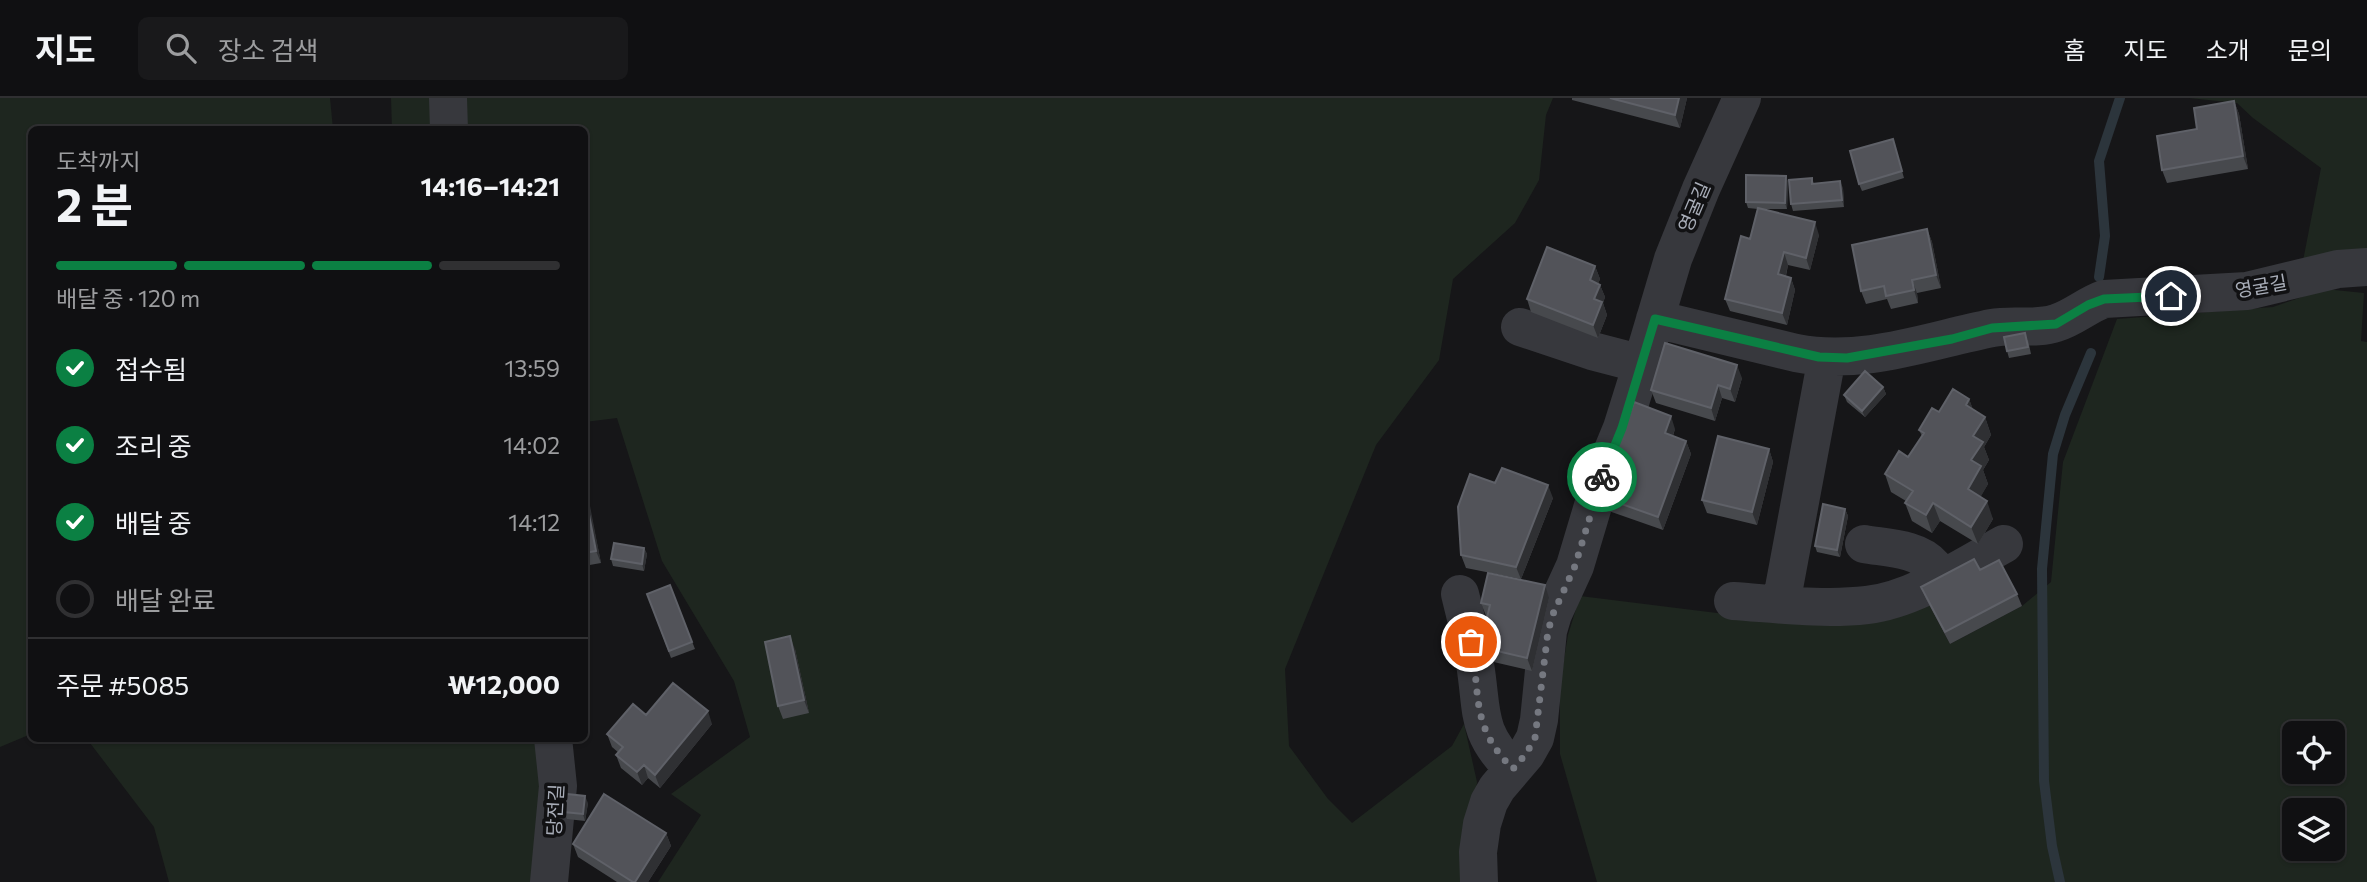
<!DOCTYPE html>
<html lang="ko">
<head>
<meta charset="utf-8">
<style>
  :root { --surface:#101012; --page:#19191b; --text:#f1f3f6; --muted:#9c9d9f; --line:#303032; --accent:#0b8043 }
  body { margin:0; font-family:Commissioner,"Noto Sans KR",sans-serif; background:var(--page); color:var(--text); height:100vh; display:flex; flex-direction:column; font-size:26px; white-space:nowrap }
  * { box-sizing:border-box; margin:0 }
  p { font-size:23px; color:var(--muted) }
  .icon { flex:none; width:38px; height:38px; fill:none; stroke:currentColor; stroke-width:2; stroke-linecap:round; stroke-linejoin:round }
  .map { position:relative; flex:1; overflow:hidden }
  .side { position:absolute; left:28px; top:28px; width:560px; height:616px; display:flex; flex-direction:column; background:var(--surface); border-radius:10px; box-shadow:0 2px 5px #0004,0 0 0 2px var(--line) }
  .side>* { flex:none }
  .controls { position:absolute; left:2282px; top:623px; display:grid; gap:14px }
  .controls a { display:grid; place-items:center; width:63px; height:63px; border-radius:10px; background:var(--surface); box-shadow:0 2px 5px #0004,0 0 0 2px var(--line); font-size:35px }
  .pin { position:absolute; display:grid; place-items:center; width:60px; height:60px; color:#fff; margin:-30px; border:4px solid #fff; border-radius:50%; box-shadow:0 2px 7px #0007 }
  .courier { position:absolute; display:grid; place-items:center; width:70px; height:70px; margin:-35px; border:5px solid #0b8043; border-radius:50%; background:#fff; color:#222; box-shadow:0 2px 9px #0007 }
  .head em { font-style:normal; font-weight:700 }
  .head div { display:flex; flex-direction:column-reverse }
  .head { display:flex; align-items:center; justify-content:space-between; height:119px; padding:0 28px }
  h1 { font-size:46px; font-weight:700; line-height:52px }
  .bar { display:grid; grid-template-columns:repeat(4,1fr); gap:10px 7px; align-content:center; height:84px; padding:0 28px }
  .bar i { height:9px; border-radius:5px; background:var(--line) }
  .bar .selected { background:var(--accent) }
  .bar p { grid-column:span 4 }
  .line { display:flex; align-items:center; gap:18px; padding:0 28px; border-top:2px solid var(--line) }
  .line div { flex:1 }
  ol { padding:0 28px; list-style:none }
  li { display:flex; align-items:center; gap:21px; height:77px }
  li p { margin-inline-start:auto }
  li .icon { padding:7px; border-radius:50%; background:var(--accent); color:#fff; stroke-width:4 }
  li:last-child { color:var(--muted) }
  li i { width:38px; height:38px; border:4px solid var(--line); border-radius:50% }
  header { display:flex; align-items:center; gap:42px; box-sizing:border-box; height:98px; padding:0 35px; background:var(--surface); border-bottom:2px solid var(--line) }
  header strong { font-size:33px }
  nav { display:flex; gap:38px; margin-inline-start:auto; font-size:24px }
  .search { width:490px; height:63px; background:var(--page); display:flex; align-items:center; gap:18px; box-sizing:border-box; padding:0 24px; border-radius:10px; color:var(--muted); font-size:26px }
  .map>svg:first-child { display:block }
</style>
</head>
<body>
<header>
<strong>지도</strong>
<div class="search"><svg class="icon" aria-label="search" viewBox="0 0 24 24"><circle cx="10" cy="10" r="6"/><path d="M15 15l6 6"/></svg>장소 검색</div>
<nav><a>홈</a><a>지도</a><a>소개</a><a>문의</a></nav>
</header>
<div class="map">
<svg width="2367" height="784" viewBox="0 0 2367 784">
  <rect width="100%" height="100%" fill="#161618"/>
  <path fill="#1e261f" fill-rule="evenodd" d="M0,0h330l3,31 -301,1 -1,604 -31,13z
    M391,0h46v31h-45z
    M458,0h1095l-7,17 -7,65 -24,43 -62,56 -14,81 -63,85 -91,224 4,77 39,53 24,24 100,-77 12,-22 13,58 -12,100h-807l43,-67 -30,-21 79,-57 -16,-56 -72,-120 -45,-143 -32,4 -1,-292 -126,-1z
    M2189,0h178v153l-65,15 19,-98 -68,-50 -16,-15z
    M2325,191l39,4 -3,48 6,1v540h-770l-37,-128v-70l8,-49 12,-39 145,18 201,-15 24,45 72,-38 29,-24 12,-120 54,-143 156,-12zM2294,635h39v39h-39zM2294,712h39v39h-39z
    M87,641h455v143h-373l-15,-55z"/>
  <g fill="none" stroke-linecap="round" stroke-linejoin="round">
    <path stroke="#2c353c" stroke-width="10" d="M2099,179l6,-41 -6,-75 21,-63
      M2060,784l-8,-36 -8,-65 -2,-212 11,-115 12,-39 26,-62"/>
    <path stroke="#37383d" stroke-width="38" d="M448,0l1,32
      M1655,221l141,34c67,13 131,-12 196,-25 21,-4 44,2 64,-5 17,-5 31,-18 48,-24l143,-8 91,-22 29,-2
      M1520,229l72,24 50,13
      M1864,446c22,4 54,4 69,22v10l-10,11
      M1460,496c6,24 12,47 15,70 8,48 0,67 38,105
      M1733,503c44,3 90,9 134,4 46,-5 97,-39 137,-61
      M1781,506l46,-247
      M549,784l9,-96 -5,-48
      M1479,784l-1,-30 4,-28 7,-22 8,-14 29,-34 9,-16 4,-18 9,-89 5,-17 22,-48 26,-87 21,-51 16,-51 35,-118 28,-70 41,-91"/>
  </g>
  <path fill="#47494d" d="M1572,0h115l-7,30 -108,-28z
    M2234,3l5,13 9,55 -81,14 -5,-13 35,-41z
    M1895,48l9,32 -42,13 -3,-7z
    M1786,78l2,6 -1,27h-25l57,26 -9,35 -22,-5 -2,11 5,2 4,12 -8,35 -57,-14 -5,-12 25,-60 8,-30 -10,-1 -2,-6z
    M1812,80l2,6 29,4 1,19 -51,4 -2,-7z
    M1927,131l5,13 9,46 -24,5 1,10 -27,6 -4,-10 -21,5 -5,-13z
    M1595,168l5,13 -2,5 2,1 5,12 -2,6 4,12 -9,23 -67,-26 -4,-13z
    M2028,242l3,14 -22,4 -2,-7z
    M1742,280l-7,24 -13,-4 -7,23 -59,-18 -5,-13z
    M1883,289l3,7 -21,23 -18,-15 -3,-7z
    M1969,301l4,11 12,7 6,18 -7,12 5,13 -6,10 5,14 -8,13 13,22 -15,25 -38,-23 -8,12 -20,-12 -7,-18 1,-2 -15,-9 -6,-18 23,-17 14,-21 -3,-6 20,-18z
    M1675,331l-2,7 13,5 5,13 -28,76 -60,-21 -4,-13z
    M1769,351l4,13 -16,63 -50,-12 -5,-13z
    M584,382l17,83 -17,3z
    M1495,385l58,15 -32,81 -55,-11 -5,-13z
    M1845,411l3,7 -8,41 -23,-5 -2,-6z
    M644,450l3,6 -3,17 -31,-5 -2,-7z
    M1980,472l37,24 5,12 -72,38 -24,-45 -5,-12z
    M670,487l25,64 -24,9 -24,-64z
    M1549,500l-17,73 -47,-11 -5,-13 7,-31h-1l-5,-13z
    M795,551l14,64 -26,6 -5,-13z
    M646,617l66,9 -52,64 -12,-10 -6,7 -21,-17 -5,-13 3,-2 -7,-6 -5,-13z
    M588,705l-3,18 -18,-2 -3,-7z
    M666,735l5,13 -23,36h-31l-39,-25 -5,-13z"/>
  <path fill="#2f3033" d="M1679,0h8l-7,30 -5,-13z
    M2234,3l5,13 9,55 -5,-13z
    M1786,78l2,6 -1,27 -2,-6z
    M1840,83l3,7 1,19 -2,-7z
    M1815,124l4,13 -9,35 -4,-12z
    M1927,131l5,13 9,46 -5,-13z
    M1784,154l4,13 -5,22 -5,-13z
    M1595,168l5,13 -6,14 -4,-13z
    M1791,180l4,12 -8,35 -5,-12z
    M1912,182l5,13 1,10 -4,-13z
    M1600,187l5,12 -2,6 4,12 -9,23 -5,-13 1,-26z
    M1737,267l5,13 -7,24 -5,-13z
    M1718,287l4,13 -7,23 -4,-13z
    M1883,289l3,7 -21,23 -3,-6z
    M1969,301l7,18 -10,-12z
    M1671,318l4,13 -6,17 -4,-13z
    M1985,319l6,18 -7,12 5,13 -6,10 5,14 -13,23 -7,-18 5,-53z
    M1686,343l5,13 -28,76 -5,-13z
    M1769,351l4,13 -16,63 -5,-13z
    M584,382l2,5 15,78 -5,-12 -12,-62z
    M1548,387l5,13 -32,81 -5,-12z
    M1987,403l6,18 -15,25 -7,-17z
    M1933,405l7,18 -8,12 -6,-18z
    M1845,411l3,7 -8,41 -3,-7z
    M644,450l3,6 -3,17 -2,-7z
    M1545,487l4,13 -17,73 -5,-13z
    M790,538l5,13 14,64 -5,-13z
    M708,613l4,13 -52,64 -5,-13z
    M644,667l4,13 -6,7 -5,-13z
    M585,698l3,7 -3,18 -2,-7z
    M666,735l5,13 -23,36h-13z"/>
  <path fill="#525359" stroke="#5f6168" stroke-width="2" d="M1610,0h69l-4,17z
    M2234,3l9,55 -81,14 -5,-34 40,-7 -3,-21z
    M1893,41l9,32 -43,13 -9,-33z
    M1746,77l40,1 -1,27 -39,-1z
    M1812,80v6l28,-3 2,19 -51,4 -2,-24z
    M1758,110l57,14 -9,36 -22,-6 -6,22 13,4 -9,35 -57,-14 16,-63 9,3z
    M1927,131l9,46 -24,5 2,10 -28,6 -2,-10 -23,5 -9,-46z
    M1547,149l48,19 -5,14 10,5 -6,14 8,3 -9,23 -66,-26z
    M2025,235l3,14 -21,4 -3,-14z
    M1665,245l72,22 -7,24 -12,-4 -7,23 -60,-18z
    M1865,273l18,16 -21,24 -18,-16z
    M1953,291l16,10 -3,6 19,12 -12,19 10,6 -12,18 10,6 -13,23 19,12 -16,26 -38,-24 -7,12 -21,-12 8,-12 -28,-17 14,-23 9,6 16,-24 -5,-3 13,-22 7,4z
    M1634,304l37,14 -6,17 21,8 -28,76 -59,-21z
    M1718,338l51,13 -17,63 -50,-12z
    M1502,370l46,17 -32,82 -55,-12 -3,-48 12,-33 25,9z
    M584,391l12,62 -12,2z
    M1823,406l22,5 -8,41 -22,-4z
    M614,445l30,5 -2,16 -31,-5z
    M1974,461l6,11 19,-10 18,34 -72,38 -24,-45z
    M1488,475l57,12 -18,73 -47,-11 10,-42 -9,-2z
    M670,487l22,57 -23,9 -22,-57z
    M790,538l14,64 -26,6 -13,-64z
    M673,585l35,28 -53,64 -11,-10 -7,7 -21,-17 7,-8 -16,-13 26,-30 13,11z
    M567,696l18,2 -2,18 -19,-2z
    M604,696l62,39 -31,49h-2l-60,-38z"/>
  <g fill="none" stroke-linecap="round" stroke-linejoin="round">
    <path stroke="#757880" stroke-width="7" stroke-dasharray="0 12.6" d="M1471,544c10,55 -1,84 42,127l13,-15 9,-16 13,-107 5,-17 22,-48 27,-89"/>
    <path stroke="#0b8043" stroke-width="9" d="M1602,379l20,-49 33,-109 164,38 28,1 105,-19 40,-11 64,-4 32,-19 16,-6 67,-3"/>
  </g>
  <g text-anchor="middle" stroke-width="7" stroke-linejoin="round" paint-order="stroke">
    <g font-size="19" fill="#a8adb8" stroke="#111113">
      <text transform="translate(1694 109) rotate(-67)" y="7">영굴길</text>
      <text transform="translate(2261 188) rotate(-10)" y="7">영굴길</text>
      <text transform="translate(555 712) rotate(-87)" y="7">당전길</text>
    </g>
  </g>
</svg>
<div class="controls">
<a><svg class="icon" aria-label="locate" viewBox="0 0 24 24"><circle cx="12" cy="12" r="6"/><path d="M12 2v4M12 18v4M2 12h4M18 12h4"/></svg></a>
<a><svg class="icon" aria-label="layers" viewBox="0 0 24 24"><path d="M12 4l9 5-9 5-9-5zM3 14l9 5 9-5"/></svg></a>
</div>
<div class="pin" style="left:1471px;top:544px;background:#ea580c"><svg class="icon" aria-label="bag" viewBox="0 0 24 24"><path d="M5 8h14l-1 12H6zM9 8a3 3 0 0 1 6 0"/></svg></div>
<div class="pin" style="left:2171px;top:198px;background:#1f2937"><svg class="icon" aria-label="home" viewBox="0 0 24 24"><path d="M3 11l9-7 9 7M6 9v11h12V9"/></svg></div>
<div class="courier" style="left:1602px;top:379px"><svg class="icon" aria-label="bike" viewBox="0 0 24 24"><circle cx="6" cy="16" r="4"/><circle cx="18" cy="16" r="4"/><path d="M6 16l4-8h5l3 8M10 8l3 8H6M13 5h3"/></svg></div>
<section class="side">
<div class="head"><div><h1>2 분</h1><p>도착까지</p></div><em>14:16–14:21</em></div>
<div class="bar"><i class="selected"></i><i class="selected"></i><i class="selected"></i><i></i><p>배달 중 · 120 m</p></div>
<ol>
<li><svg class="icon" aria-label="check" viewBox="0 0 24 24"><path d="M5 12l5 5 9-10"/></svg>접수됨<p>13:59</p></li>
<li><svg class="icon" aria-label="check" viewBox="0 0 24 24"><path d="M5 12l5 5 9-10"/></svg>조리 중<p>14:02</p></li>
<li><svg class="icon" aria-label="check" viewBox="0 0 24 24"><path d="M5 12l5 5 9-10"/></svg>배달 중<p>14:12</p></li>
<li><i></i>배달 완료</li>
</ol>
<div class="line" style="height:91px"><div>주문 #5085</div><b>₩12,000</b></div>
</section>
</div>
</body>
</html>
